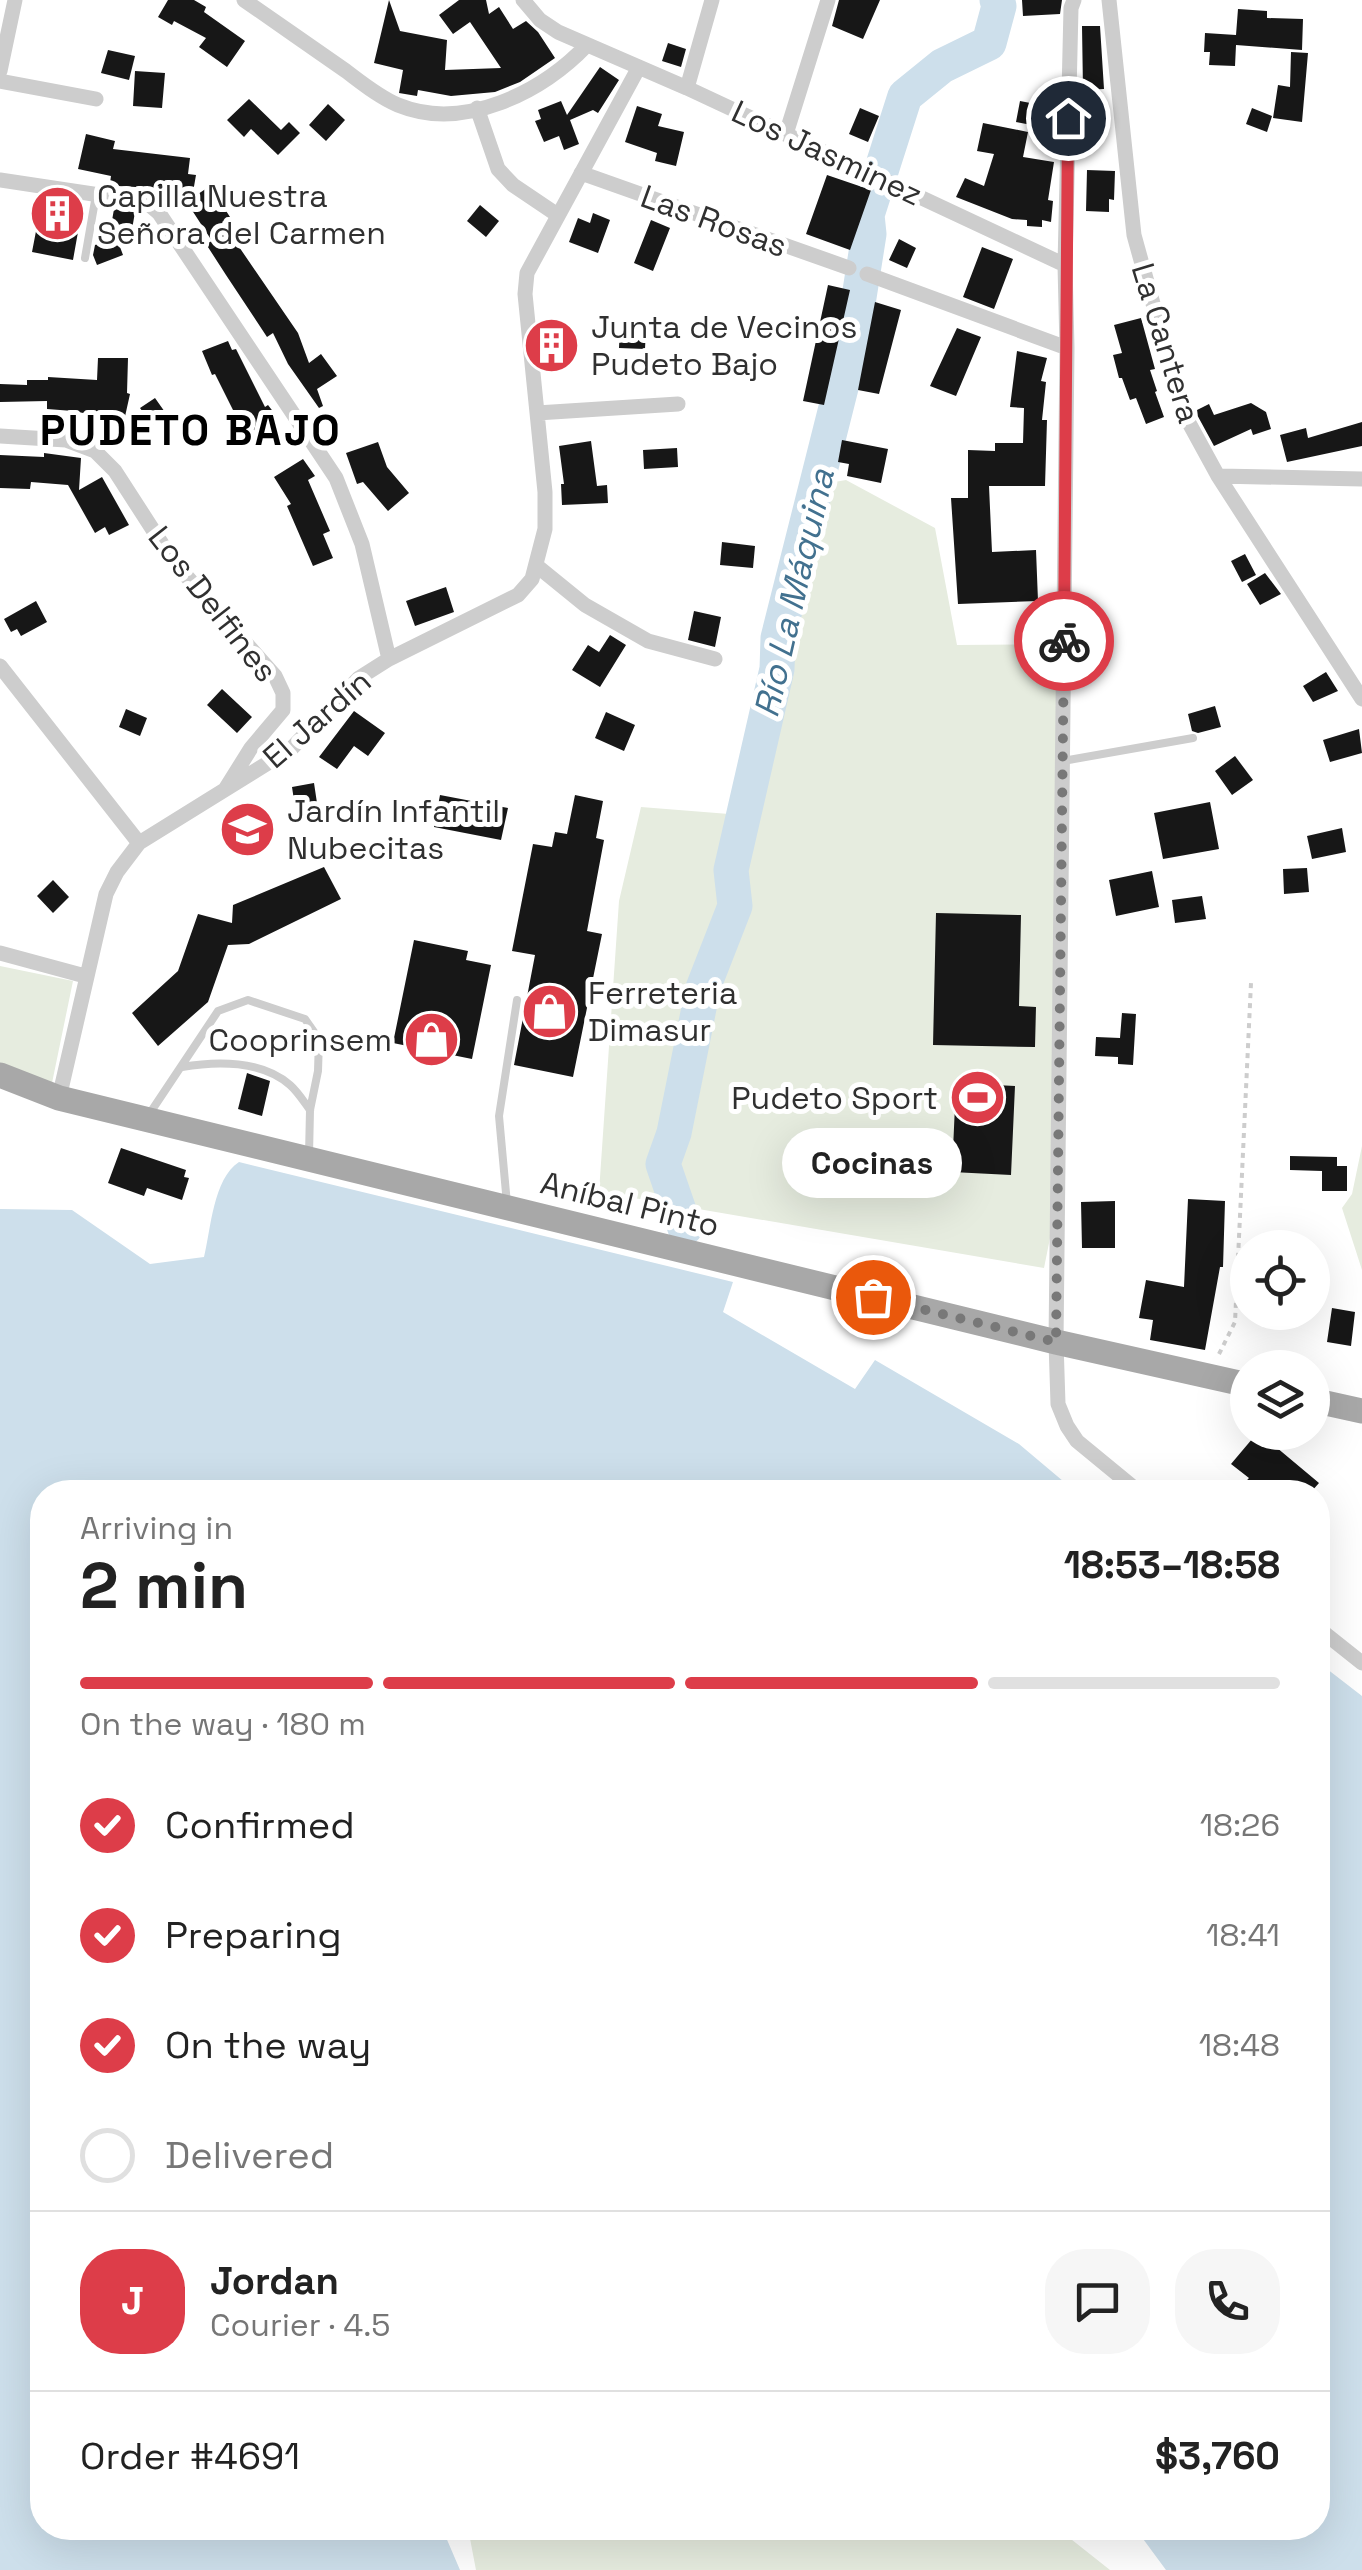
<!DOCTYPE html>
<html lang="en">
<head>
<meta charset="utf-8">
<style>
  :root { --surface:#fff; --page:#f6f6f6; --text:#222; --muted:#767676; --line:#e0e0e0; --accent:#dd3d49 }
  body { margin:0; font-family:"Space Grotesk",sans-serif; background:var(--page); color:var(--text); height:100vh; display:flex; flex-direction:column; font-size:38px; white-space:nowrap }
  * { box-sizing:border-box; margin:0 }
  p { font-size:32px; color:var(--muted) }
  .icon { flex:none; width:55px; height:55px; fill:none; stroke:currentColor; stroke-width:2; stroke-linecap:round; stroke-linejoin:round }
  .map { position:relative; flex:1; overflow:hidden }
  .drawer { position:absolute; left:30px; top:1480px; width:1300px; height:1060px; display:flex; flex-direction:column; background:var(--surface); border-radius:40px; box-shadow:0 10px 40px #0002 }
  .drawer>* { flex:none }
  .controls { position:absolute; left:1230px; top:1230px; display:grid; gap:20px }
  .controls a { display:grid; place-items:center; width:100px; height:100px; border-radius:50%; background:var(--surface); box-shadow:0 10px 40px #0002; font-size:50px }
  .pin { position:absolute; display:grid; place-items:center; width:85px; height:85px; color:#fff; margin:-42px; border:5px solid #fff; border-radius:50%; box-shadow:0 2px 10px #0007 }
  .courier { position:absolute; display:grid; place-items:center; width:100px; height:100px; margin:-50px; border:8px solid #dd3d49; border-radius:50%; background:#fff; color:#222; box-shadow:0 2px 12px #0007 }
  .bubble { position:absolute; height:70px; border-radius:35px; background:var(--surface); box-shadow:0 10px 40px #0002; font-size:32px; font-weight:700; line-height:70px; text-align:center }
  .overview em { font-style:normal; font-weight:700 }
  .overview div { display:flex; flex-direction:column-reverse }
  .overview { display:flex; align-items:center; justify-content:space-between; height:170px; padding:0 50px }
  h1 { font-size:65px; font-weight:700; line-height:75px }
  .bar { display:grid; grid-template-columns:repeat(4,1fr); gap:15px 10px; align-content:center; height:120px; padding:0 50px }
  .bar i { height:12px; border-radius:8px; background:var(--line) }
  .bar .active { background:var(--accent) }
  .bar p { grid-column:span 4 }
  .line { display:flex; align-items:center; gap:25px; padding:0 50px; border-top:2px solid var(--line) }
  .line div { flex:1 }
  .round { display:grid; place-items:center; flex:none; width:105px; height:105px; border-radius:40px; background:var(--page) }
  ol { padding:0 50px; list-style:none }
  li { display:flex; align-items:center; gap:30px; height:110px }
  li p { margin-inline-start:auto }
  li .icon { padding:10px; border-radius:50%; background:var(--accent); color:#fff; stroke-width:4 }
  li:last-child { color:var(--muted) }
  li i { width:55px; height:55px; border:5px solid var(--line); border-radius:50% }
  .map>svg:first-child { display:block }
</style>
</head>
<body>
<div class="map">
<svg width="1362" height="2570" viewBox="0 0 1362 2570">
  <rect width="100%" height="100%" fill="#fff"/>
  <path fill="#e6ecdf" d="M846,480l89,48 22,117 110,-1 -8,549 -15,75 -445,-76 20,-291 22,-94 88,7 71,-326z
    M0,966l73,15 -21,102 -52,-20z
    M1362,1146v124l-20,-62 10,-14z
    M468,2528h589l53,42h-634z"/>
  <path fill="#cddfeb" d="M239,1162l494,120 -10,30 132,77 20,-29 144,84 57,48h-1034v1036h400l18,42h-460v-1361l72,1 78,54 54,-7c7,-28 9,-78 35,-95z
    M1318,1662l44,34v874h-196l-31,-42h183z"/>
  <g fill="none" stroke-linecap="round" stroke-linejoin="round">
    <path stroke="#cddfeb" stroke-width="35" d="M685,1228l-22,-64 11,-31 29,-145 32,-82 -4,-36 46,-201 1,-31 73,-290 18,-114 -2,-19 38,-119 37,-30 47,-23 10,-37 -2,-6"/>
  </g>
  <path fill="#171717" d="M168,0h26l12,7 -2,5 41,29 -18,26 -28,-20 7,-9 -32,-17 -2,4 -14,-8z
    M389,0l11,31 47,9 -2,30 56,-2 -31,-46 -17,12 -14,-19 20,-15h27l3,14 10,-7 14,22 13,-8 12,11 17,26 -35,24 -25,10 -44,4 -33,-6 -1,6 -18,-3 4,-23 -29,-7z
    M839,0h41l-17,39 -31,-13z
    M1022,0h40l-2,14 -37,2z
    M1238,9l29,2v7l36,1 -1,31 -66,-5 -1,21 -26,-1 1,-13h-6l1,-19 31,2z
    M1082,26h18l4,63 -21,1z
    M668,43l18,6 -5,18 -19,-6z
    M108,50l27,6 -6,24 -28,-7z
    M1291,52l17,1 -6,69 -29,-4 5,-33 12,2z
    M600,67l19,13 -21,33 -5,-3 -23,10 9,24 -15,6 -5,-14 -15,6 -9,-21 6,-2 -3,-9 23,-9 6,14z
    M135,71l30,2 -3,35 -29,-2z
    M249,99l32,31 8,-8 11,11 -22,22 -27,-26 -7,8 -17,-17z
    M1020,101l31,6 -4,21 -31,-6z
    M328,104l17,16 -19,21 -17,-16z
    M637,106l25,8 -4,12 26,6 -8,34 -21,-5 2,-8 -32,-11z
    M860,108l19,8 -11,26 -19,-8z
    M1252,108l20,8 -5,16 -21,-8z
    M983,123l45,9 -5,25 31,5 -6,38 5,1 -2,21 -9,-2v7l-15,-1v-6l-15,-1 -56,-22 9,-19 19,8 10,-32 -17,-3z
    M86,134l29,7 -2,8 77,9 -2,16 8,1 -4,23 18,-12 20,31 -8,5 76,111 11,30 12,-9 16,22 -20,13 6,17 -4,2 -31,-44 -15,-31 -6,4 -41,-62 -20,-31 6,-3 -26,-40 3,-1 -19,-3 1,-8 -53,-3v-2l-8,-1 1,-7 -33,-7z
    M1087,170l28,1 -1,29 -5,-1v13l-23,-1z
    M827,175l44,15 -21,60 -44,-16z
    M37,197l46,7 -10,56 -41,-8 5,-26 -5,-1z
    M480,205l19,16 -13,16 -19,-16z
    M114,209l21,3 -5,29 -13,-2 6,16 -26,10 -4,-10 2,-10 18,-7h-4z
    M593,213l17,7 -12,33 -29,-11 9,-24 12,5z
    M651,220l19,8 -17,43 -19,-8z
    M899,239l17,9 -9,20 -18,-8z
    M982,247l31,12 -19,50 -31,-12z
    M828,285l22,5 -26,115 -21,-4z
    M875,302l26,8 -22,84 -21,-4z
    M1141,318l14,51 -5,1 7,21 -2,1 9,25 -18,7 -10,-26 -6,2 -8,-22h-3l-6,-23 9,-2 -8,-28z
    M620,326l26,1 -1,22 -26,-1z
    M957,328l24,9 -25,59 -26,-10z
    M228,341l4,9 4,-1 29,58 3,-2 10,13 -37,26 -19,-26 11,-8 -18,-36 -3,1 -10,-24z
    M1017,351l30,7 -6,23 5,1 -4,38h5l-2,66h-56l3,66 44,-2 2,51 -80,3 -7,-106h17v-48l27,1v-8h28l1,-35 -14,-1z
    M98,358h30l-1,35 3,1 -6,27 -51,-10 -26,-2v-8l-47,1v-18l27,1v-5h21v-3l49,3z
    M155,398l12,17 -15,10 -12,-17z
    M1251,403l15,9 5,17 -18,6 -2,-6 -37,17 -19,-35 14,-7 5,11z
    M1362,422v24l-75,16 -7,-27 26,-7 2,10z
    M842,440l46,9 -7,34 -34,-7 2,-12 -11,-2z
    M591,441l6,45 10,-1 1,18 -46,2 -1,-21h3l-5,-38z
    M378,442l9,25 22,26 -21,18 -25,-29 -6,2 -11,-31z
    M677,448l1,19 -34,2 -1,-19z
    M44,453l37,5 -2,32 23,-13 27,48 -20,10 -4,-8 -10,6 -27,-48 -37,-3 -1,7 -30,-1v-33l44,2z
    M303,459l12,17 -7,4 22,51 -7,3 10,24 -20,8 -26,-60 4,-2 -17,-27z
    M722,542l33,4 -2,22 -33,-3z
    M1245,554l11,21 -14,7 -11,-21z
    M1265,573l16,21 -21,11 -13,-21z
    M446,587l8,25 -39,14 -9,-25z
    M36,601l11,21 -26,14 -4,-7 -6,3 -7,-13z
    M694,611l27,6 -6,30 -27,-7z
    M610,635l16,10 -26,42 -28,-17 16,-25 11,7z
    M1326,672l12,19 -25,11 -10,-16z
    M222,689l30,28 -15,16 -30,-28z
    M1215,706l6,21 -23,6 -6,-2 -4,-17z
    M126,709l21,9 -7,18 -21,-9z
    M354,711l31,22 -17,23 -14,-10 -17,23 -18,-12z
    M606,712l29,13 -11,26 -29,-13z
    M1359,729l3,24 -32,9 -7,-22z
    M1235,756l18,24 -21,15 -17,-24z
    M314,783l3,20 -22,4 -3,-20z
    M440,795l68,13 -7,32 -67,-13z
    M575,795l28,6 -7,37 8,2 -17,91 15,3 -29,143 -59,-12 21,-110 -23,-4 21,-107 19,3 3,-15 12,2z
    M1210,802l9,47 -56,10 -9,-46z
    M1342,828l4,24 -34,7 -5,-23z
    M324,867l17,32 -92,45 -21,1 -20,57 -50,44 -26,-33 46,-42 20,-57 34,9 1,-18z
    M1307,868l2,24 -25,2 -1,-25z
    M1152,871l7,36 -43,9 -7,-36z
    M53,880l16,17 -16,16 -16,-17z
    M1202,896l4,23 -31,4 -3,-23z
    M936,913l85,2 -2,91 17,1 -1,40 -102,-2z
    M414,940l54,11 -2,9 25,5 -19,94 -79,-16z
    M1122,1013l14,1 -3,51 -15,-1v-7l-23,-1 1,-19 24,1z
    M247,1073l23,8 -8,35 -24,-7z
    M956,1083l59,3 -4,89 -59,-3z
    M121,1148l65,22 -2,7 5,1 -7,22 -35,-12 -3,8 -36,-13z
    M1290,1156l47,1v9h10v25h-25v-20l-32,-1z
    M1188,1199l37,2 -2,66h-3l-15,83 -55,-10 3,-20 -14,-2 7,-38 38,7z
    M1115,1201v47h-33l-1,-46z
    M1332,1308l23,4 -4,34 -24,-4z
    M1258,1432l61,51 -8,9h-75l13,-14 -18,-14z"/>
  <g fill="none" stroke-linecap="round" stroke-linejoin="round">
    <path stroke="#cdcdcd" stroke-width="4" stroke-dasharray="5 5" stroke-linecap="butt" d="M1219,1354l16,-32 16,-339
      M1072,1492l1,-2"/>
    <path stroke="#cdcdcd" stroke-width="8" d="M85,258l11,-63
      M1063,761l130,-23
      M182,1067c34,-6 80,-7 108,18 8,7 14,17 20,25
      M150,1113l68,-102 30,-11 57,19 14,20 -1,32 -8,39 -1,45
      M507,1204l-8,-88 18,-116"/>
    <path stroke="#cdcdcd" stroke-width="15" d="M244,0c34,24 68,47 102,71 16,12 33,26 52,34 66,27 144,-13 189,-60
      M523,0l17,20 18,12 129,56 378,177
      M1074,0l-3,8 -6,257 2,83 -11,994 2,62 9,22 10,15 62,51
      M1109,0l25,235 49,177 35,64 144,223
      M0,71l15,-71
      M0,81l96,18
      M687,88l25,-88
      M477,108l21,61 15,16 43,29
      M786,134l42,-134
      M581,173l268,95
      M0,180l146,22 13,11 177,265 26,66 27,115
      M867,274l200,74
      M537,413l141,-9
      M0,436l66,4 29,11 20,20 58,90 102,115 8,17v17l-32,38 -25,40
      M1218,476l144,3
      M537,566l48,39 63,36 67,18
      M0,666l139,177
      M0,953l85,23
      M59,1098l47,-204 11,-22 22,-29 153,-95 67,-70 30,-19 129,-64 14,-16 13,-50v-37l-20,-198 2,-21 112,-206
      M1318,1628l44,35"/>
    <path stroke="#a8a8a8" stroke-width="25" d="M0,1075l59,23 997,244 192,43
      M1312,1400l50,11"/>
  </g>
  <g fill="none" stroke-linecap="round" stroke-linejoin="round">
    <path stroke="#787878" stroke-width="10" stroke-dasharray="0 18" d="M873,1297l183,45 8,-701"/>
    <path stroke="#dd3d49" stroke-width="12" d="M1064,641l4,-523"/>
  </g>
  <defs>
    <symbol id="building-disc" viewBox="-11 -11 22 22"><circle r="9.5" fill="#dd3d49" stroke="#fff"/><path d="M-4-6H4V6H1V3H-1V6H-4ZM-2.5-4.3h1.7v1.8h-1.7ZM.8-4.3h1.7v1.8H.8ZM-2.5-1h1.7V.8h-1.7ZM.8-1h1.7V.8H.8Z" fill="#fff"/></symbol>
    <symbol id="school-disc" viewBox="-11 -11 22 22"><circle r="9.5" fill="#dd3d49" stroke="#fff"/><path d="M0-5L7-2L0 1L-7-2ZM-4 1L0 2.5L4 1V4Q0 6-4 4Z" fill="#fff"/></symbol>
    <symbol id="shop-disc" viewBox="-11 -11 22 22"><circle r="9.5" fill="#dd3d49" stroke="#fff"/><path d="M-5-2.5h2.3a2.7 3.5 0 0 1 5.4 0H5L5.5 6h-11ZM-1.5-2.5h3a1.5 2.3 0 0 0-3 0Z" fill="#fff"/></symbol>
    <symbol id="stadium-disc" viewBox="-11 -11 22 22"><circle r="9.5" fill="#dd3d49" stroke="#fff"/><path d="M0-5a6.5 5 0 1 0 0 10a6.5 5 0 1 0 0-10ZM-3.5-1.8h7v3.6h-7Z" fill="#fff"/></symbol>
  </defs>
  <g fill-rule="evenodd">
    <use href="#building-disc" x="26" y="182" width="63" height="63"/>
    <use href="#building-disc" x="520" y="314" width="63" height="63"/>
    <use href="#school-disc" x="216" y="798" width="63" height="63"/>
    <use href="#shop-disc" x="518" y="980" width="63" height="63"/>
    <use href="#shop-disc" x="400" y="1008" width="63" height="63"/>
    <use href="#stadium-disc" x="946" y="1066" width="63" height="63"/>
  </g>
  <g text-anchor="middle" stroke-width="10" stroke-linejoin="round" paint-order="stroke">
    <g font-size="32" fill="#303030" stroke="#fff">
      <text transform="translate(827 153) rotate(25)" y="11">Los Jasminez</text>
      <text transform="translate(714 221) rotate(20)" y="11">Las Rosas</text>
      <text transform="translate(1166 343) rotate(73)" y="11">La Cantera</text>
      <text transform="translate(213 604) rotate(52)" y="11">Los Delfines</text>
      <text transform="translate(317 719) rotate(-41)" y="11">El Jardín</text>
      <text transform="translate(630 1204) rotate(14)" y="11">Aníbal Pinto</text>
    </g>
    <g font-size="32" fill="#303030" stroke="#fff" text-anchor="start">
      <text x="97" y="207">Capilla Nuestra<tspan x="97" dy="37">Señora del Carmen</tspan></text>
      <text x="591" y="338">Junta de Vecinos<tspan x="591" dy="37">Pudeto Bajo</tspan></text>
      <text x="287" y="822">Jardín Infantil<tspan x="287" dy="37">Nubecitas</tspan></text>
      <text x="588" y="1004">Ferreteria<tspan x="588" dy="37">Dimasur</tspan></text>
      <text x="392" y="1051" text-anchor="end">Cooprinsem</text>
      <text x="938" y="1109" text-anchor="end">Pudeto Sport</text>
    </g>
    <g font-size="35" font-style="italic" fill="#42718f" stroke="#fff">
      <text transform="translate(794 593) rotate(-77)" y="12">Río La Máquina</text>
    </g>
    <g font-size="42" font-weight="bold" letter-spacing="2.5" fill="#000" stroke="#fff">
      <text x="191" y="445">PUDETO BAJO</text>
    </g>
  </g>
</svg>
<div class="controls">
<a><svg class="icon" aria-label="locate" viewBox="0 0 24 24"><circle cx="12" cy="12" r="6"/><path d="M12 2v4M12 18v4M2 12h4M18 12h4"/></svg></a>
<a><svg class="icon" aria-label="layers" viewBox="0 0 24 24"><path d="M12 4l9 5-9 5-9-5zM3 14l9 5 9-5"/></svg></a>
</div>
<div class="pin" style="left:873px;top:1297px;background:#ea580c"><svg class="icon" aria-label="bag" viewBox="0 0 24 24"><path d="M5 8h14l-1 12H6zM9 8a3 3 0 0 1 6 0"/></svg></div>
<div class="pin" style="left:1068px;top:118px;background:#1f2937"><svg class="icon" aria-label="home" viewBox="0 0 24 24"><path d="M3 11l9-7 9 7M6 9v11h12V9"/></svg></div>
<div class="courier" style="left:1064px;top:641px"><svg class="icon" aria-label="bike" viewBox="0 0 24 24"><circle cx="6" cy="16" r="4"/><circle cx="18" cy="16" r="4"/><path d="M6 16l4-8h5l3 8M10 8l3 8H6M13 5h3"/></svg></div>
<div class="bubble" style="left:782px;top:1128px;width:180px">Cocinas</div>
<section class="drawer">
<div class="overview"><div><h1>2 min</h1><p>Arriving in</p></div><em>18:53–18:58</em></div>
<div class="bar"><i class="active"></i><i class="active"></i><i class="active"></i><i></i><p>On the way · 180 m</p></div>
<ol>
<li><svg class="icon" aria-label="check" viewBox="0 0 24 24"><path d="M5 12l5 5 9-10"/></svg>Confirmed<p>18:26</p></li>
<li><svg class="icon" aria-label="check" viewBox="0 0 24 24"><path d="M5 12l5 5 9-10"/></svg>Preparing<p>18:41</p></li>
<li><svg class="icon" aria-label="check" viewBox="0 0 24 24"><path d="M5 12l5 5 9-10"/></svg>On the way<p>18:48</p></li>
<li><i></i>Delivered</li>
</ol>
<div class="line" style="height:180px"><b class="round" style="background:var(--accent);color:#fff">J</b><div><b>Jordan</b><p>Courier · 4.5</p></div><a class="round"><svg class="icon" aria-label="chat" viewBox="0 0 24 24"><path d="M4 5h16v11H9l-5 4z"/></svg></a><a class="round"><svg class="icon" aria-label="phone" viewBox="0 0 24 24"><path d="M5 4h4l2 5-3 2q2 4 5 5l2-3 5 2v4C11 20 4 13 5 4z"/></svg></a></div>
<div class="line" style="height:130px"><div>Order #4691</div><b>$3,760</b></div>
</section>
</div>
</body>
</html>
